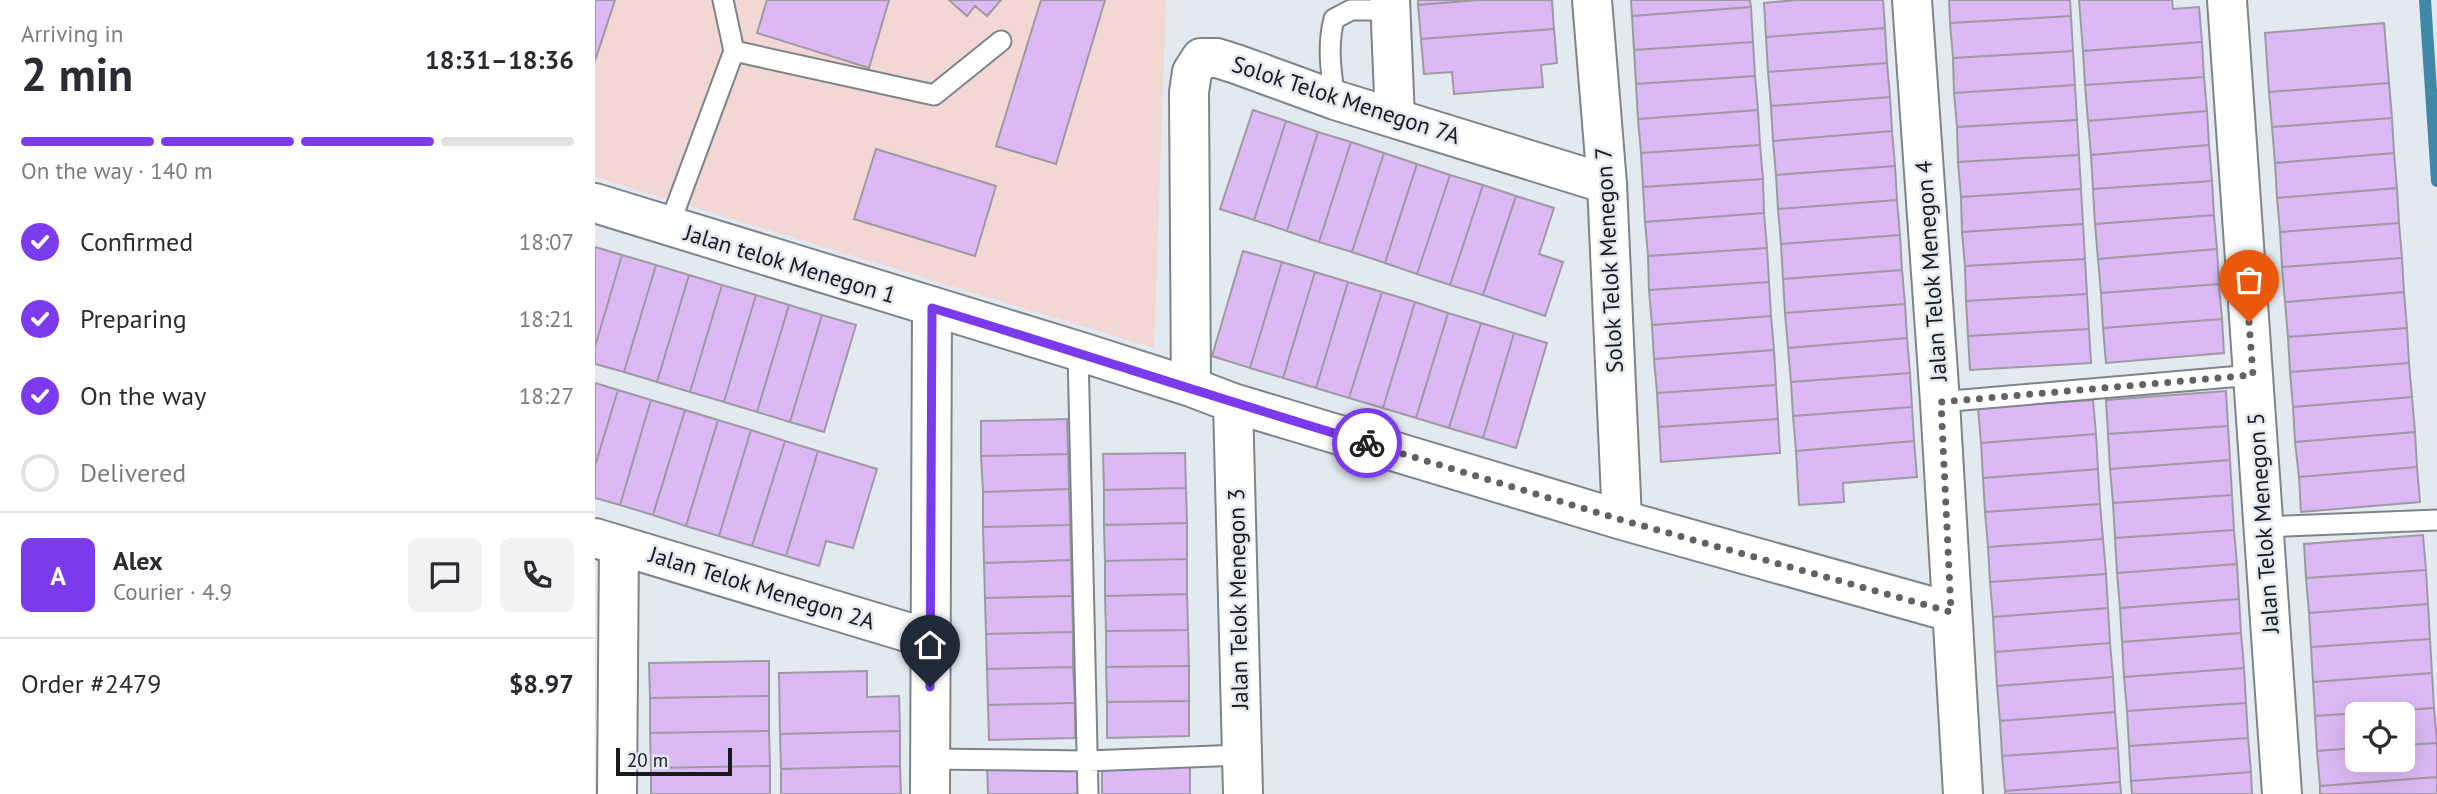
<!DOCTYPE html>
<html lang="en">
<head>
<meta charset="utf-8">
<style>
  :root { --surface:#fff; --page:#f2f2f3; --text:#2b2b33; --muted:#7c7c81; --line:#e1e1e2; --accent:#7c3aed }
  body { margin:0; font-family:"PT Sans",sans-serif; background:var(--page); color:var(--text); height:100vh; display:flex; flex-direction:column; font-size:26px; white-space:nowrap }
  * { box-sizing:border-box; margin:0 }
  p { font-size:23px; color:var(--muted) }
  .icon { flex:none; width:38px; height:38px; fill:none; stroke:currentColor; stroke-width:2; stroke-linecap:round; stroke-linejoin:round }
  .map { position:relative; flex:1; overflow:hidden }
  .side { display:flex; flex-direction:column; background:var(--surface); width:595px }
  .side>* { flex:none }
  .buttons { position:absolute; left:1750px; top:702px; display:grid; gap:14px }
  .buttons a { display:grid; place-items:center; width:70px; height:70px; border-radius:10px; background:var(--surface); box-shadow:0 7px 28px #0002; font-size:35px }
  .scale { position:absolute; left:21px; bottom:18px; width:116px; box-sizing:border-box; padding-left:7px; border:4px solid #181a1d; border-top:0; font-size:19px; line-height:24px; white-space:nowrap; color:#181a1d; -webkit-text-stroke:5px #e2e9f0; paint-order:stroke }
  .pin { position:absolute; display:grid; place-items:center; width:60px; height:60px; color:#fff; margin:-72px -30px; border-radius:50% 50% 50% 0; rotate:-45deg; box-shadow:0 0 7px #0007 }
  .pin .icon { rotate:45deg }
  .courier { position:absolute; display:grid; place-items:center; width:70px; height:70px; margin:-35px; border:5px solid #7c3aed; border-radius:50%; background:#fff; color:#222; box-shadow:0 2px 9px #0007 }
  .summary em { font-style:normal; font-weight:700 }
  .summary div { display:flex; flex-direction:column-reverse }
  .summary { display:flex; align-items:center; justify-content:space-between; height:119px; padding:0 21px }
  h1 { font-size:46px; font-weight:700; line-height:52px }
  .bar { display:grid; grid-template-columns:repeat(4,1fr); gap:10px 7px; align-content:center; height:84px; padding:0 21px }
  .bar i { height:9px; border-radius:5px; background:var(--line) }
  .bar .active { background:var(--accent) }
  .bar p { grid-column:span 4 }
  .line { display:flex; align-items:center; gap:18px; padding:0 21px; border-top:2px solid var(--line) }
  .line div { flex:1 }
  .round { display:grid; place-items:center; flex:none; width:74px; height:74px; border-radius:10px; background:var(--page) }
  ol { padding:0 21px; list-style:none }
  li { display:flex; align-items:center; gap:21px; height:77px }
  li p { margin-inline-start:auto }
  li .icon { padding:7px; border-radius:50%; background:var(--accent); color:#fff; stroke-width:4 }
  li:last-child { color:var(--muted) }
  li i { width:38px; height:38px; border:4px solid var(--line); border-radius:50% }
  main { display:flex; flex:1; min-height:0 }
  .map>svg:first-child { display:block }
</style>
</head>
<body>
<main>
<section class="side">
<div class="summary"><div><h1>2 min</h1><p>Arriving in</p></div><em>18:31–18:36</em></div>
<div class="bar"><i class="active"></i><i class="active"></i><i class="active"></i><i></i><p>On the way · 140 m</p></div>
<ol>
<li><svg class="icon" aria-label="check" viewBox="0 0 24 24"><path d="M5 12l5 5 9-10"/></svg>Confirmed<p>18:07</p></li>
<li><svg class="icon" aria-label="check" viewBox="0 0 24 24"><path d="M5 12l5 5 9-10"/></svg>Preparing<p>18:21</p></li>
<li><svg class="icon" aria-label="check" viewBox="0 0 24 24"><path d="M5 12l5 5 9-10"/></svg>On the way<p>18:27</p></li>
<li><i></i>Delivered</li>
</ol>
<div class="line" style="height:126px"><b class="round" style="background:var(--accent);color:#fff">A</b><div><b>Alex</b><p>Courier · 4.9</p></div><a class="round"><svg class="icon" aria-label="chat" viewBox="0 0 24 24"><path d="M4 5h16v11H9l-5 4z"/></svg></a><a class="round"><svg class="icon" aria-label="phone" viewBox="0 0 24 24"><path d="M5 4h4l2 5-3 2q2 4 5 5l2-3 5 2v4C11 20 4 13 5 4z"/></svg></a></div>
<div class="line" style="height:91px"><div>Order #2479</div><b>$8.97</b></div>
</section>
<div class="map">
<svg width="1842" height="794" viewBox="0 0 1842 794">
  <rect width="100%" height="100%" fill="#e2e9f0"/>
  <path fill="#f2d7d5" d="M0,0h571l-12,348 -559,-171z"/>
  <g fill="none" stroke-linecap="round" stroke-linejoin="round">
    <path stroke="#4088a8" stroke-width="12" d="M1830,0l12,181"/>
  </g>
  <path fill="#dcb9f5" stroke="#9f9aa2" stroke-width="2" d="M0,0h20l-20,61z
    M172,0h122l-20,68 -112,-35z
    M354,0h52l-14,16 -12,-10 -8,10z
    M446,0h64l-49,164 -60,-18z
    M823,0h61l-61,5z
    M884,0h73l2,29 -133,10 -3,-34z
    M1036,0h119l1,7 -119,9z
    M1201,0h87l2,28 -119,9 -2,-34z
    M1354,0h121l1,16 -121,7z
    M1484,0h93l1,9 26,-2 3,35 -119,9z
    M1156,7l2,35 -119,8 -2,-34z
    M1476,16l2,35 -120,7 -3,-35z
    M1789,23l5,60 -120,9 -4,-59z
    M1290,28l2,35 -119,9 -2,-35z
    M959,29l3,34 -16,2 2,22 -89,7 -2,-22 -28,2 -3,-35z
    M1158,42l2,34 -119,8 -2,-34z
    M1607,42l2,35 -119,8 -2,-34z
    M1478,51l2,34 -121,8 -1,-35z
    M1292,63l3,34 -119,9 -3,-34z
    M1160,76l3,34 -120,9 -2,-35z
    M1609,77l3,34 -119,10 -3,-36z
    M1794,83l3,35 -120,9 -3,-35z
    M1480,85l2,35 -120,7 -3,-34z
    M1295,97l2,34 -119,10 -2,-35z
    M658,110l33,11 -32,99 -34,-11z
    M1163,110l2,35 -119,8 -3,-34z
    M1612,111l2,34 -118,10 -3,-34z
    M1797,118l2,35 -119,10 -3,-36z
    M1482,120l2,35 -121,7 -1,-35z
    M691,121l32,11 -31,99 -33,-11z
    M1297,131l3,35 -119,9 -3,-34z
    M723,132l33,10 -32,100 -32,-11z
    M756,142l33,11 -32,99 -33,-10z
    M1165,145l3,34 -120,8 -2,-34z
    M1614,145l3,36 -119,8 -2,-34z
    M281,149l120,37 -21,70 -121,-37z
    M789,153l33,11 -32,99 -33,-11z
    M1799,153l3,35 -120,10 -2,-35z
    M1484,155l2,34 -120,8 -3,-35z
    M822,164l33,11 -33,99 -32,-11z
    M1300,166l2,34 -119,9 -2,-34z
    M855,175l33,10 -33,100 -33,-11z
    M1168,179l1,34 -119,9 -2,-35z
    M1617,181l2,34 -119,9 -2,-35z
    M888,185l33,11 -33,99 -33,-10z
    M1802,188l2,35 -119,9 -3,-34z
    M1486,189l2,35 -121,8 -1,-35z
    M921,196l38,12 -15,46 24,8 -18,54 -62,-21z
    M1302,200l3,35 -119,9 -3,-35z
    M1169,213l3,35 -119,8 -3,-34z
    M1619,215l3,34 -119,10 -3,-35z
    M1804,223l3,35 -120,9 -2,-35z
    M1488,224l2,35 -120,7 -3,-34z
    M1305,235l2,35 -119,9 -2,-35z
    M0,247l27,8 -27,92z
    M1172,248l2,34 -120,8 -1,-34z
    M1622,249l2,35 -118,9 -3,-34z
    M648,251l39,11 -32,106 -38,-12z
    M27,255l34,10 -32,107 -29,-8v-17z
    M1807,258l2,34 -119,10 -3,-35z
    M1490,259l2,35 -121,7 -1,-35z
    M687,262l33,10 -32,106 -33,-10z
    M61,265l33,10 -32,107 -33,-10z
    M1307,270l3,34 -120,9 -2,-34z
    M720,272l33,10 -32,106 -33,-10z
    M94,275l33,10 -32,107 -33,-10z
    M753,282l34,10 -33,106 -33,-10z
    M1174,282l2,34 -119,9 -3,-35z
    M1624,284l3,35 -119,9 -2,-35z
    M127,285l34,10 -32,107 -34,-10z
    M787,292l33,10 -32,106 -34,-10z
    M1809,292l3,36 -119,9 -3,-35z
    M1492,294l2,35 -121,7 -2,-35z
    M161,295l33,10 -32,107 -33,-10z
    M820,302l33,11 -32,105 -33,-10z
    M1310,304l2,34 -119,10 -3,-35z
    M194,305l33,10 -32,107 -33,-10z
    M853,313l33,10 -32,105 -33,-10z
    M227,315l34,10 -32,107 -34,-10z
    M1176,316l3,34 -120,9 -2,-34z
    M1627,319l2,34 -118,10 -3,-35z
    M886,323l33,10 -31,105 -34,-10z
    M1812,328l2,35 -119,9 -2,-35z
    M1494,329l2,34 -121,7 -2,-34z
    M919,333l33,10 -31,105 -33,-10z
    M1312,338l3,35 -119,9 -3,-34z
    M1179,350l2,35 -119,8 -3,-34z
    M1814,363l3,34 -119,10 -3,-35z
    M1315,373l2,34 -119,9 -2,-34z
    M0,383l23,7 -23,76z
    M1181,385l2,34 -119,8 -2,-34z
    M23,390l33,10 -31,105 -25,-7v-32z
    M1631,391l2,35 -120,8 -2,-34z
    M1817,397l3,35 -120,10 -2,-35z
    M56,400l34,10 -32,105 -33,-10z
    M1498,400l3,34 -115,9 -3,-35z
    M1317,407l2,34 -118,10 -3,-35z
    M90,410l33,10 -32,106 -33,-11z
    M472,419l1,35 -87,2v-35z
    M1183,419l2,34 -119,9 -2,-35z
    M123,420l33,10 -32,106 -33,-10z
    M1633,426l2,34 -120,9 -2,-35z
    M156,430l34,11 -33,105 -33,-10z
    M1820,432l2,35 -118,10 -4,-35z
    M1501,434l2,35 -115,9 -2,-35z
    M190,441l33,10 -32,105 -34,-10z
    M1319,441l3,36 -74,6 1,19 -45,3 -3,-54z
    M223,451l59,18 -24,79 -27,-7 -7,25 -33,-10z
    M590,453l1,35 -82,2 -1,-36z
    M473,454l1,35 -86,3 -2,-36z
    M1635,460l2,35 -119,8 -3,-34z
    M1822,467l3,35 -119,10 -2,-35z
    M1503,469l2,35 -115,8 -2,-34z
    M591,488l1,35 -83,2v-35z
    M474,489l1,36 -87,2v-35z
    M1637,495l2,35 -119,8 -2,-35z
    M1505,504l3,35 -115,8 -3,-35z
    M592,523v36l-82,2 -1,-36z
    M475,525l1,35 -87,3 -1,-36z
    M1639,530l3,34 -120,9 -2,-35z
    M1828,535l3,35 -120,8 -2,-34z
    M1508,539l3,35 -116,8 -2,-35z
    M592,559v35l-82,2v-35z
    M476,560l1,36 -87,2 -1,-35z
    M1642,564l2,35 -119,9 -3,-35z
    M1831,570l2,34 -119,9 -3,-35z
    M1511,574l2,34 -115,9 -3,-35z
    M592,594l1,36 -82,1 -1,-35z
    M477,596l1,36 -87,2 -1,-36z
    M1644,599l2,34 -119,9 -2,-34z
    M1833,604l2,35 -119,8 -2,-34z
    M1513,608l2,35 -115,9 -2,-35z
    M593,630l1,36 -83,1v-36z
    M478,632v35l-86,2 -1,-35z
    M1646,633l3,35 -120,9 -2,-35z
    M1835,639l2,34 -119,9 -2,-35z
    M1515,643l3,34 -116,9 -2,-34z
    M174,661v35l-119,2 -1,-35z
    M594,666v35l-82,1 -1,-35z
    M478,667l2,36 -87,2 -1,-36z
    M1649,668l2,35 -119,8 -3,-34z
    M272,671v26l32,-1 1,35 -120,3 -1,-61z
    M1837,673l2,35 -119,8 -2,-34z
    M1518,677l2,35 -115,9 -3,-35z
    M174,696v35l-119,2v-35z
    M594,701v35l-82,2v-36z
    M480,703v35l-86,2 -1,-35z
    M1651,703l2,35 -119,8 -2,-35z
    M1839,708l3,35 -34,2v-31h-46v34l-40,3 -2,-35z
    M1520,712l3,36 -116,8 -2,-35z
    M174,731l1,35 -119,2 -1,-35z
    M305,731v35l-119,3 -1,-35z
    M1653,738l3,34 -120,9 -2,-35z
    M1842,743v34l-117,9 -3,-35 40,-3v12h46v-15z
    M1523,748l2,34 -115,9 -3,-35z
    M485,763l1,31h-93l-1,-29z
    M595,764v30h-88v-28z
    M175,766v28h-119v-26z
    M305,766l1,28h-120v-25z
    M1656,772l1,22h-120l-1,-13z
    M1842,777v17h-117v-8z
    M1525,782l1,12h-116v-3z"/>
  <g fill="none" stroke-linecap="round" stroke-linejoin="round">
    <defs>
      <path id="lane" d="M139,51l200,44 67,-54
        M740,100c-4,-28 -8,-54 -1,-81l17,-9h40
        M74,226l65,-175 -11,-51
        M483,351l10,443
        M1345,402l313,-27
        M1669,527l173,-7
        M335,759l157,2 154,-6"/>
      <path id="street" d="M795,0l5,118
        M997,0l15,184 15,336
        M1317,0l28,402 23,392
        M1632,0l55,794
        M0,203l483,148 113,36 42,16 389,117 329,92
        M596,387l-2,-295 3,-20 9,-14h16l19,6 99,36 272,84
        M638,403l10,391
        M0,538l335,101
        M22,794l2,-249
        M335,794l2,-486"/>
    </defs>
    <use href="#lane" stroke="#7e848b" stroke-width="23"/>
    <use href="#street" stroke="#7e848b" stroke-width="42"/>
    <use href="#lane" stroke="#fff" stroke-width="19"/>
    <use href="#street" stroke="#fff" stroke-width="38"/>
  </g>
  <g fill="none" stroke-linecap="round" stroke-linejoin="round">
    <path stroke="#5f6267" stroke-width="7" stroke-dasharray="0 12.6" d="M772,443l255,77 329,92 -10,-210 312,-27 -4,-53"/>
    <path stroke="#7c3aed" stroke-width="9" d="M335,687l2,-379c146,44 290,92 435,135"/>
  </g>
  <g text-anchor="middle" stroke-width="5" stroke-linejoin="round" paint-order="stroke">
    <g font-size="23" fill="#181a1d" stroke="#e2e9f0">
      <text transform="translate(751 100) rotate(18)" y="8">Solok Telok Menegon 7A</text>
      <text transform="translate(1014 260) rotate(-93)" y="8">Solok Telok Menegon 7</text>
      <text transform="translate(195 264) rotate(17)" y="8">Jalan telok Menegon 1</text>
      <text transform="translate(1336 271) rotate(-94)" y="8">Jalan Telok Menegon 4</text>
      <text transform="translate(1668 523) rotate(-94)" y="8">Jalan Telok Menegon 5</text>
      <text transform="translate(167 588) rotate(17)" y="8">Jalan Telok Menegon 2A</text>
      <text transform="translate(643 599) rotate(-91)" y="8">Jalan Telok Menegon 3</text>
    </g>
  </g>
</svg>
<div class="buttons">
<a><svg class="icon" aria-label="locate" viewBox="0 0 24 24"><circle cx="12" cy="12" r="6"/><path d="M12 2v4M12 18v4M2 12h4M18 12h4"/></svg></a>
</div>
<div class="scale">20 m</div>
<div class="pin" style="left:1654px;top:322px;background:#ea580c"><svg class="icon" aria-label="bag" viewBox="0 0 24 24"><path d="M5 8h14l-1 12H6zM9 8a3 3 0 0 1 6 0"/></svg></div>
<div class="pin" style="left:335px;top:687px;background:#1f2937"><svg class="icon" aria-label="home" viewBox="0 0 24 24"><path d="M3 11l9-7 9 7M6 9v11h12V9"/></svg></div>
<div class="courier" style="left:772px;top:443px"><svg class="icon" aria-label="bike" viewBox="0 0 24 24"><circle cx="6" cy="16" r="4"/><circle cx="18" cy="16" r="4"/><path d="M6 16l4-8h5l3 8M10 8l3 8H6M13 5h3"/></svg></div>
</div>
</main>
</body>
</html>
